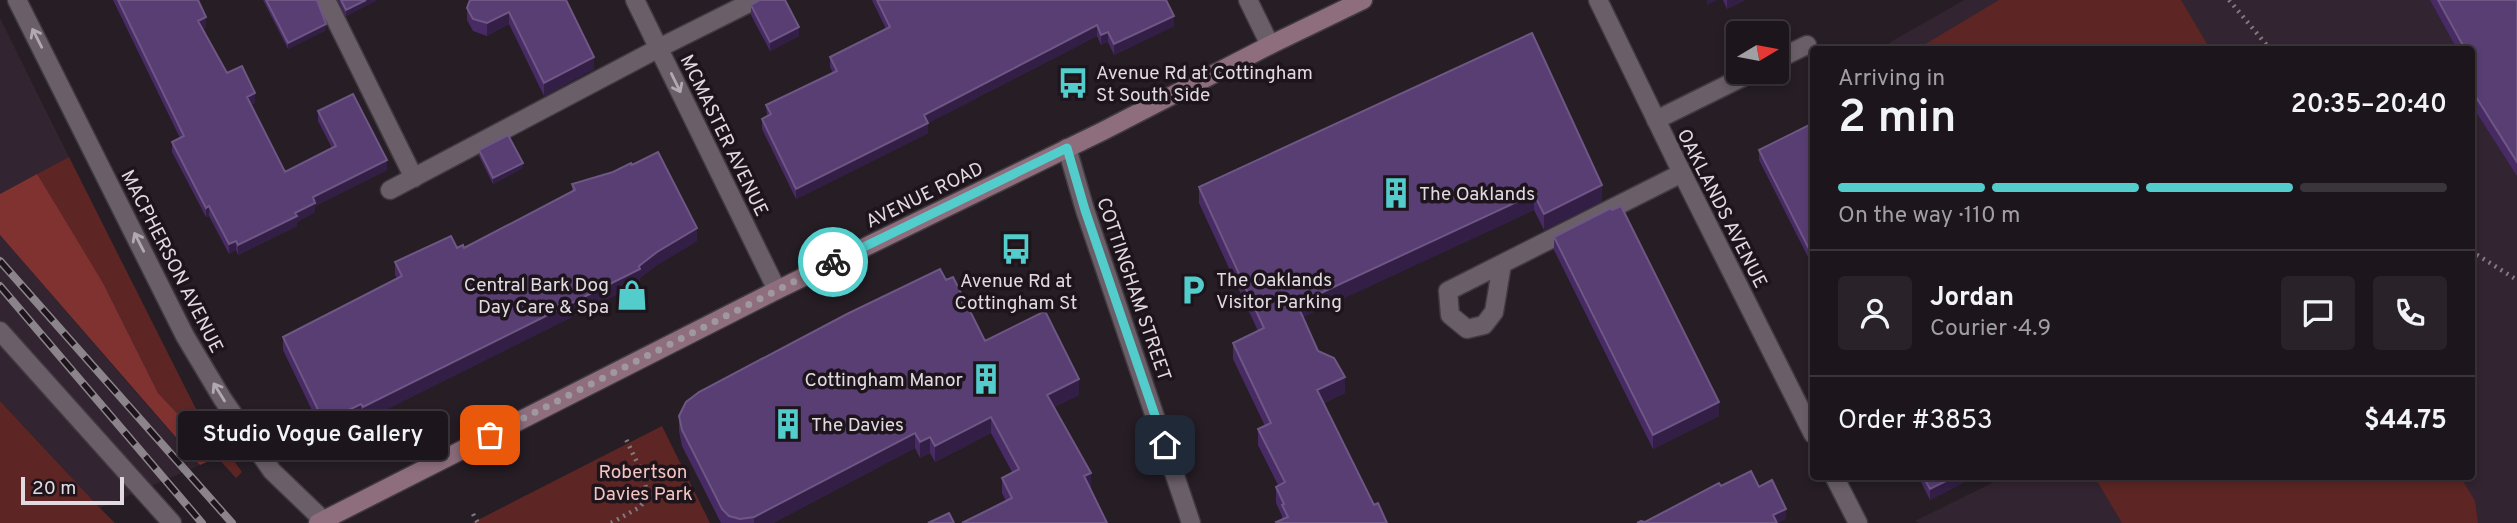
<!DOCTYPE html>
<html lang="en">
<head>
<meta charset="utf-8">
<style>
  :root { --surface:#1c161c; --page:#292329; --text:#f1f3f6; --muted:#a09fa3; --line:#3a353b; --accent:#52cdcc }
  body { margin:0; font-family:Overpass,sans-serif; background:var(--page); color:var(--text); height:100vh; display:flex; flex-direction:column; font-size:26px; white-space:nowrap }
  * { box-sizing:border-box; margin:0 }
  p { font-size:23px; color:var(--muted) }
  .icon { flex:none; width:38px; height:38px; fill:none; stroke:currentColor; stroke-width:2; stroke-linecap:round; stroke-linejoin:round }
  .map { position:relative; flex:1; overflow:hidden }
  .panel { position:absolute; left:1810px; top:46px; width:665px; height:434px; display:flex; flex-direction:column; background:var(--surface); border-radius:7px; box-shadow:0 4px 10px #0003,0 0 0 2px var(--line) }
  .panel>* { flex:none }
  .needle { width:46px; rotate:80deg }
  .buttons { position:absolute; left:1726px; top:21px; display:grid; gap:14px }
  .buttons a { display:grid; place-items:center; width:63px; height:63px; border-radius:7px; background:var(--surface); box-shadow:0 4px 10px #0003,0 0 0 2px var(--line); font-size:35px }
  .scale { position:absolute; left:21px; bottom:18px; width:103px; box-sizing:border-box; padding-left:7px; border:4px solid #e1dbe1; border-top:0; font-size:19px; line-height:24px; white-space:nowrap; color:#e1dbe1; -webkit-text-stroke:5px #1d141c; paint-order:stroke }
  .pin { position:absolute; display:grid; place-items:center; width:60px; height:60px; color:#fff; margin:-30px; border-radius:14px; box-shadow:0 4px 10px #0006 }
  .courier { position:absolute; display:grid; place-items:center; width:70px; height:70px; margin:-35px; border:5px solid #52cdcc; border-radius:50%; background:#fff; color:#222; box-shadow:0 2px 9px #0007 }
  .bubble { position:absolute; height:49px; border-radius:7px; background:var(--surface); box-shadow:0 4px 10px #0003,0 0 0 2px var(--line); font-size:23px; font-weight:600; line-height:49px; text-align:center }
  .headline em { font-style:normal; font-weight:600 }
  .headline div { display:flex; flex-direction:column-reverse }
  .headline { display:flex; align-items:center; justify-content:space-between; height:119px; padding:0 28px }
  h1 { font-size:46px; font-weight:600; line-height:52px }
  .bar { display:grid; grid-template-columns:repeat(4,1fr); gap:10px 7px; align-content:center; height:84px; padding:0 28px }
  .bar i { height:9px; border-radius:5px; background:var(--line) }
  .bar .selected { background:var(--accent) }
  .bar p { grid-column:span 4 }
  .line { display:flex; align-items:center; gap:18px; padding:0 28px; border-top:2px solid var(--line) }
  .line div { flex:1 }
  .round { display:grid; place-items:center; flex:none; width:74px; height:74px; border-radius:7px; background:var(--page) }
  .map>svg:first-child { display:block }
</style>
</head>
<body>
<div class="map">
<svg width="2517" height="523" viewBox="0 0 2517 523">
  <rect width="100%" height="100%" fill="#261d25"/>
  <path fill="#322430" d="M1964,0h553v523h-598l-4,-2 91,-45h465v-427h-588l9,-8z
    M0,18l69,139 -69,37z
    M0,235l148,171 52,59 -100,43 -100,-107z"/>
  <path fill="#5d2624" d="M1999,0h182l29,49h-293z
    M69,157l127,252 46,63 -6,6 -78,-85 -55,-110 -61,-98 -5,-11z
    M0,401l100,107 15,15h-115z
    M662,426l48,97h-238z
    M2094,476h366l15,25 3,22h-356z"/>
  <path fill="#803230" d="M37,174l66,109 55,110 60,64 -18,8 -200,-230v-41z"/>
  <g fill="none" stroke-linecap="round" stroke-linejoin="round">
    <defs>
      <path id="lane" d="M326,0l88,178
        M1776,60l31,-15
        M1656,120l97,-48
        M390,190l269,-142 96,-48
        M1502,264l-8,48 -10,13 -17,4 -17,-14 -2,-24 234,-118
        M0,331l172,192"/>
      <path id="street" d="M17,0l168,336 37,62 50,73 51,49
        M635,0l142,290
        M1248,0l22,45
        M1598,0l84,173 131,261
        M1067,148l18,62 106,313
        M1834,476l24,47"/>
      <path id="secondary" d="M318,523l459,-233 326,-159 167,-86 93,-45"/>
    </defs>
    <use href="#lane" stroke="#413a41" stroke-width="21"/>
    <use href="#street" stroke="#413a41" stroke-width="21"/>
    <use href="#secondary" stroke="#413a41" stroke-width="21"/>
    <path stroke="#817a81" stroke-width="4.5" stroke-dasharray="2 5" stroke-linecap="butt" d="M2229,0l41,49
      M2471,251l46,29
      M473,514l5,9
      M611,523l29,-16 8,-11 -6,-23 -17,-36"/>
    <use href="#lane" stroke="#6a5f68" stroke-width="18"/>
    <use href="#street" stroke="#6a5f68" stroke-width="18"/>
    <use href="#secondary" stroke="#8e6e7d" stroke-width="18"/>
    <defs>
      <path id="rail" d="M0,261l232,262
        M0,286l202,237"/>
    </defs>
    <use href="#rail" stroke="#8b848a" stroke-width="8"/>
    <use href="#rail" stroke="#1d141c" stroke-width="5" stroke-dasharray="16" stroke-linecap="butt"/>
  </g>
  <path fill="#482b65" d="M113,0h85l8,27 -3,2 24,44 28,30 -4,2 34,67 47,-24 -14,-27v-10l69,59 -72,36v6l-18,10v4l-59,29 -2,-5 -7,4 -20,-38 -3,1 -34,-65v-10l8,-4z
    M263,0h54l9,30 -38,19z
    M338,0h39l-31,16z
    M566,0l28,69 -50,27 -35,-72 -22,12 -14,-5 -6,-11v-12z
    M872,0h294l8,26 -60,29 -6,-13 -7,3 -4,-9 -169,87v10l-132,66 -34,-70v-10l5,-3 -1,-11 67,-32 -3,-6v-10l56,-28z
    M1723,0h22l-18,9z
    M2430,0h87v176l-46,-72v-55h-14z
    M751,5l48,31 -29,15 -19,-36z
    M1532,33l70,168 -58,29 -10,-20 -231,107 15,34 27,42 -21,10 50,102 13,18 -105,-4v-3l-6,-13v-16l2,-2 -20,-40v-16l7,-3 -32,-67v-16l25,-12 -59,-128v-16z
    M1813,123v144l-54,-107v-10z
    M479,150l44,18 -30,16 -14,-28z
    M572,184l125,57 -40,24 -17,13v5l-277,138 -2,-4 -33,16 -3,-5 -4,1 -38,-79v-13l114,-59 -2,-3v-13l62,-14h7l108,-56z
    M1554,237l165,179 -66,33 -99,-199z
    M946,280l39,61 94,54 -25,12 37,82 -85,12 -4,-8v-15l10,-6 -21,-39 -56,29 -5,-9 -10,5 -5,-10 -142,75h-52l-39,-77 -3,-15v-15z
    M1918,476h58l-46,24z"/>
  <path fill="#331e46" d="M366,0h11l-31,16v-6z
    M1707,0h11l-11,5z
    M1727,0h18l-18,9z
    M509,12v12l-22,12v-13z
    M1174,16v10l-60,29v-11z
    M206,17v10l-8,4v-10z
    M326,24v6l-38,19v-6z
    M1097,25v11l-169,87v10l-132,66v-10l128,-74z
    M799,27v9l-29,15v-9z
    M1108,32v10l-7,3v-10z
    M594,57v12l-50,27v-13z
    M255,93v10l-8,4v-10z
    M387,160v10l-72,36v6l-18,10v4l-59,29v-10l57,-32 18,-16z
    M523,163v5l-30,16v-6z
    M1602,185v16l-58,29v-16z
    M1534,194v16l-237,110v-16z
    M209,206v10l-3,1v-9z
    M697,228v13l-40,24 -17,13v5l-277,138v-14l276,-141 18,-14z
    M236,241v9l-7,4v-10z
    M1345,377v16l-28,13v-16z
    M1079,379v16l-32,16v-16z
    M1719,402v14l-66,33v-14z
    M361,404v13l-33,16v-13z
    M325,414v14l-4,1v-13z
    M991,417v16l-56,29v-16z
    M915,433v15l-142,75h-19v-6z
    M930,437v16l-10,5v-16z
    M1091,473v16l-7,3v-16z
    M1956,476h20l-46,24v-11z
    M1786,509v10l-8,4h-5v-8z"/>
  <path fill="#583e73" stroke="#6e5784" stroke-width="2" d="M118,0h80l8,17 -8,4 29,52 15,-7 13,27 -8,4 38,75 51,-26 -18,-35 35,-17 34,66 -74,37 2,6 -20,10 2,3 -59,29 -2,-4 -7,3 -20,-38 -3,2 -34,-66 12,-6z
    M266,0h51l9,24 -38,19z
    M341,0h25l-20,10z
    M470,0h96l28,57 -50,26 -35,-71 -22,11 -14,-4 -6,-11z
    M760,0h25l14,27 -29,15 -19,-37z
    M877,0h289l8,16 -60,28 -6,-12 -7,3 -4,-10 -173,90 4,8 -132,66 -34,-70 9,-5 -5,-9 71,-34 -7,-14 60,-30z
    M2438,0h79v162l-46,-73v-40h-6z
    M1532,33l70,152 -58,29 -10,-20 -237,110 21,47 16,7 11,19 -28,13 57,115 4,-2 9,20h-110l-1,-1 12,-5 -6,-12 2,-1 -8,-17 9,-5 -27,-53 13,-6 -38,-80 31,-15 -65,-141z
    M1813,123v134l-54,-107z
    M508,135l15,28 -30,15 -14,-28z
    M658,152l39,76 -40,24 -18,14 1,3 -277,138 -2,-3 -33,16 -3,-6 -4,2 -38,-79 119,-61 -7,-14 56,-26 6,12 6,-3 1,3 111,-58 -3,-6 41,-12 18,-9 1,2z
    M1621,206l98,196 -66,33 -99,-198 57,-29 1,2z
    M940,269l6,11 7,-3 32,64 60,-30 34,68 -32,16 44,78 -7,3 23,47h-145l50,-25 -10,-20 17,-9 -28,-52 -56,29 -5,-9 -10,5 -5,-9 -161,84 -14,2 -11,-3 -7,-7 -40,-79 -3,-14 7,-14 13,-10 148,-78z
    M1751,471l8,16 13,-7 14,29 -13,6 4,8h-140l4,-2 4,1 74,-39 2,3z
    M1923,476h33l-26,13z
    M949,513l5,10h-26z"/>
  <defs><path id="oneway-shaft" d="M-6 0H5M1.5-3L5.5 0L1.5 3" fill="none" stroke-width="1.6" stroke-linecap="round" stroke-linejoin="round" transform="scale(1.75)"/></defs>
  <g stroke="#b1a9b1">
    <use href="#oneway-shaft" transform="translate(37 38) rotate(-117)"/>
    <use href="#oneway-shaft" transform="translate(676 83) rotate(64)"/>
    <use href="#oneway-shaft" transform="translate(139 242) rotate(-117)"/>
    <use href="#oneway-shaft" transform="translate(219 392) rotate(-122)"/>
  </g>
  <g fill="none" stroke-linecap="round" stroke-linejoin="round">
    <path stroke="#a0989f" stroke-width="7" stroke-dasharray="0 12.6" d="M490,435l343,-173"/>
    <path stroke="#52cdcc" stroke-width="9" d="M833,262l234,-114 18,62 80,235"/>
  </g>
  <defs>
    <symbol id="bus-bare" viewBox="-9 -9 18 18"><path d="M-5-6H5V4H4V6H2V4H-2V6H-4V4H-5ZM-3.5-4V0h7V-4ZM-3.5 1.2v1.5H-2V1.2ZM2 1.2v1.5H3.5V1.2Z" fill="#52cdcc" stroke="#1d141c" stroke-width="2.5" paint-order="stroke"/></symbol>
    <symbol id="building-bare" viewBox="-9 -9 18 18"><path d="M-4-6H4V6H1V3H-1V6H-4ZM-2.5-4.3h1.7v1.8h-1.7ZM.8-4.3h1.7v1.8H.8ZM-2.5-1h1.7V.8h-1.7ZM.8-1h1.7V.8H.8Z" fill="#52cdcc" stroke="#1d141c" stroke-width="2.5" paint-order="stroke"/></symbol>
    <symbol id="parking-bare" viewBox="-9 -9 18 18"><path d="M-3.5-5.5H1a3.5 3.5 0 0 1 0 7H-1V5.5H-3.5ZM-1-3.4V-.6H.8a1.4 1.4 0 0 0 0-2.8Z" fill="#52cdcc" stroke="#1d141c" stroke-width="2.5" paint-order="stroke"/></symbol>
    <symbol id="shop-bare" viewBox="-9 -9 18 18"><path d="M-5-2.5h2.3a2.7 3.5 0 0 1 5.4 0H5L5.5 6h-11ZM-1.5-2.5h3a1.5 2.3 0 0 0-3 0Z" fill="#52cdcc" stroke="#1d141c" stroke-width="2.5" paint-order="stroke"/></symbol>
  </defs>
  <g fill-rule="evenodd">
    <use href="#bus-bare" x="1051" y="61" width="44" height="44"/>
    <use href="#building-bare" x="1374" y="171" width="44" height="44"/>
    <use href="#bus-bare" x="994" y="227" width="44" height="44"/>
    <use href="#parking-bare" x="1171" y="268" width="44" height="44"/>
    <use href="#shop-bare" x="610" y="273" width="44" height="44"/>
    <use href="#building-bare" x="964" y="357" width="44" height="44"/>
    <use href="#building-bare" x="766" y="402" width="44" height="44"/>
  </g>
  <g text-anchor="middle" stroke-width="7" stroke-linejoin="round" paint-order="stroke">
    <g font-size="19" fill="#e1dbe1" stroke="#1d141c" text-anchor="start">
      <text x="1096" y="79">Avenue Rd at Cottingham<tspan x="1096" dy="22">St South Side</tspan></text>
      <text x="1419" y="200">The Oaklands</text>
      <text x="1216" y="286">The Oaklands<tspan x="1216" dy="22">Visitor Parking</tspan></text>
      <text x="1016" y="287" text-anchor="middle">Avenue Rd at<tspan x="1016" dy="22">Cottingham St</tspan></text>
      <text x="609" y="291" text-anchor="end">Central Bark Dog<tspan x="609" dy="22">Day Care &amp; Spa</tspan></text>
      <text x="963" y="386" text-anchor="end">Cottingham Manor</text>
      <text x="811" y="431">The Davies</text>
    </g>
    <g font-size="19" fill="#e1dbe1" stroke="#1d141c">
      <text transform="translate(725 135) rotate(64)" y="7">MCMASTER AVENUE</text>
      <text transform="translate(924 194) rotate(-26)" y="7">AVENUE ROAD</text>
      <text transform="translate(1723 208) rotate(63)" y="7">OAKLANDS AVENUE</text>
      <text transform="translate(173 261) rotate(63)" y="7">MACPHERSON AVENUE</text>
      <text transform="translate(1135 289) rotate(71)" y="7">COTTINGHAM STREET</text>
    </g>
    <g font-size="19" fill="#f4c4c0" stroke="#1d141c">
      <text x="643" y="478">Robertson<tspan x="643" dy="22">Davies Park</tspan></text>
    </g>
  </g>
</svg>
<div class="buttons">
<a><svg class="needle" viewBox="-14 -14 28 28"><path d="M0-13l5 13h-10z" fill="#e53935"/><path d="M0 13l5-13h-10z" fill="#a09fa3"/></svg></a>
</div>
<div class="scale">20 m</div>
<div class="pin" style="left:490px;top:435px;background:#ea580c"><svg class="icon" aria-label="bag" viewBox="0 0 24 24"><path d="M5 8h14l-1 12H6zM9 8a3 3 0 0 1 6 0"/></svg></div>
<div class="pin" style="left:1165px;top:445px;background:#1f2937"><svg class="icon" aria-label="home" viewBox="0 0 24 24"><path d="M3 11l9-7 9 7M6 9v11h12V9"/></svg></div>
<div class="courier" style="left:833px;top:262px"><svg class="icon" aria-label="bike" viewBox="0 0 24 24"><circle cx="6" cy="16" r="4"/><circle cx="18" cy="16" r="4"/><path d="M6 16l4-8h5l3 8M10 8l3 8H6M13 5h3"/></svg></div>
<div class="bubble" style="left:178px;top:411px;width:270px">Studio Vogue Gallery</div>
<section class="panel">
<div class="headline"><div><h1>2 min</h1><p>Arriving in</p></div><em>20:35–20:40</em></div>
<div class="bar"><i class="selected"></i><i class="selected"></i><i class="selected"></i><i></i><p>On the way · 110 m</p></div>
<div class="line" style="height:126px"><a class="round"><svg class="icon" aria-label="person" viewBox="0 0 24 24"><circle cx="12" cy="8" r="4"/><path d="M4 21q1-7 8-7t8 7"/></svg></a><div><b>Jordan</b><p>Courier · 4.9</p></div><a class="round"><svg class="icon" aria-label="chat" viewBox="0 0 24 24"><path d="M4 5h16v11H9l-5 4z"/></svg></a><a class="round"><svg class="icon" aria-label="phone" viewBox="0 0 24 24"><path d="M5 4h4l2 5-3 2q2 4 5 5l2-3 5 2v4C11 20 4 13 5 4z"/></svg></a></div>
<div class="line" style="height:91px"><div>Order #3853</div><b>$44.75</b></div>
</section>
</div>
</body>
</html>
